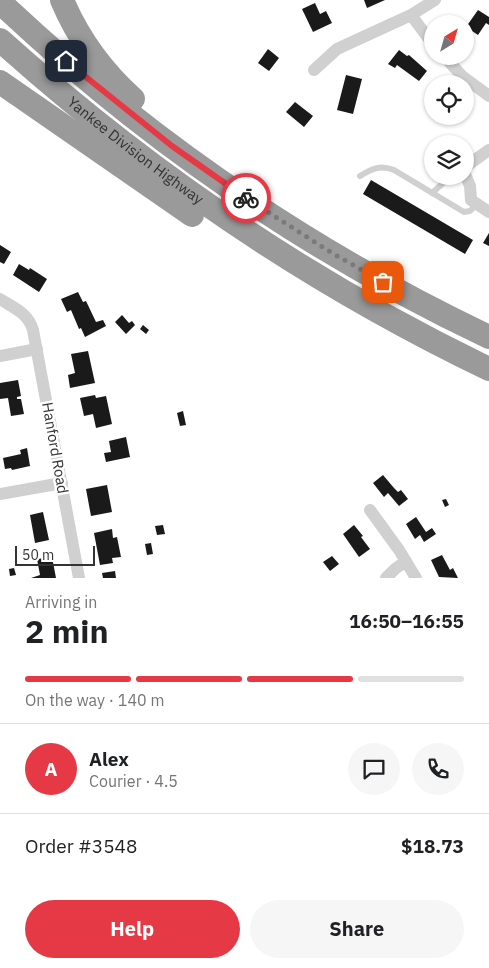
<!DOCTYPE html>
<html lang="en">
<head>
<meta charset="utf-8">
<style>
  :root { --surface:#fff; --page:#f6f6f6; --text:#202124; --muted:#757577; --line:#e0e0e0; --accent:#e63946 }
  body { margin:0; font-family:"IBM Plex Sans",sans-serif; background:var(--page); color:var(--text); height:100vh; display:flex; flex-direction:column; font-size:19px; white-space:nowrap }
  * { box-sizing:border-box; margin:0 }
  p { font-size:16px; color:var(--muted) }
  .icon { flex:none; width:28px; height:28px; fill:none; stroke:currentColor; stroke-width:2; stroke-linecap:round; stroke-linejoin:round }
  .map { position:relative; height:578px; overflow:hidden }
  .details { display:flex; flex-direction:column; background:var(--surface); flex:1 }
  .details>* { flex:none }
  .needle { width:32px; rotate:37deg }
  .buttons { position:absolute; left:424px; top:15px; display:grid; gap:10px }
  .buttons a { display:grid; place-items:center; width:50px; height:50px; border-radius:50%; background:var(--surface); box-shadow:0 1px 4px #0004; font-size:25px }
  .scale { position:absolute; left:15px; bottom:12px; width:80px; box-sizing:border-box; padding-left:5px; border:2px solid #333; border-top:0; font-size:14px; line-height:18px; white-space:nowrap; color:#333; -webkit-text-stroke:4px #fff; paint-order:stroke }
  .pin { position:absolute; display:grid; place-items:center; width:42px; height:42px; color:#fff; margin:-21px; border-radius:10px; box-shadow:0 2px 8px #0006 }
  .courier { position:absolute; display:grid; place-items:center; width:50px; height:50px; margin:-25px; border:4px solid #e63946; border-radius:50%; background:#fff; color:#222; box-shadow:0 1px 6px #0007 }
  .summary em { font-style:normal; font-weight:800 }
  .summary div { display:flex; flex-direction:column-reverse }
  .summary { display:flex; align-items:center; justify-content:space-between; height:85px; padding:0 25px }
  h1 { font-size:32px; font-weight:800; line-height:38px }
  .bar { display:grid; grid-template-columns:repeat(4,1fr); gap:8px 5px; align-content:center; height:60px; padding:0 25px }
  .bar i { height:6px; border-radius:4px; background:var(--line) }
  .bar .on { background:var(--accent) }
  .bar p { grid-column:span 4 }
  .line { display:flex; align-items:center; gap:12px; padding:0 25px; border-top:1px solid var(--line) }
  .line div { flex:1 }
  .round { display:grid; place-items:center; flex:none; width:52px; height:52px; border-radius:26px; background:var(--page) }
  .primary-button { display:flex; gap:10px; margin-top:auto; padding:10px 25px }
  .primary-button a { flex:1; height:58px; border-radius:30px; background:var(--accent); color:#fff; font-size:20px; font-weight:800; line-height:58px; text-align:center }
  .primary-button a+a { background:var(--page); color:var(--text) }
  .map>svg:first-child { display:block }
</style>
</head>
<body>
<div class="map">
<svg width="489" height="578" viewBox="0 0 489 578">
  <rect width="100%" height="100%" fill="#fff"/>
  <path fill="#1a1a1a" d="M364,0h21l-18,8z
    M315,3l5,11 6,-3 6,12 -19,9 -11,-23z
    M478,10l11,7v8l-3,-2 -8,12 -12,-8z
    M268,49l11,9 -10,13 -11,-8z
    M399,50l8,6 2,-1 18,16 -8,10 -22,-16 -2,3 -7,-4z
    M346,75l16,4 -9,35 -16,-4z
    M295,102l18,14 -9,11 -18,-15z
    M452,116h11l-4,5z
    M371,180l102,60 -8,14 -102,-60z
    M489,233v13l-6,-3z
    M0,245l11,7 -7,12 -4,-2z
    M19,264l10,6 1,-2 17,11 -8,13 -26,-17z
    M78,292l5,10 3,-1 10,21 7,-2 3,6 -21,11 -4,-9 -2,1 -8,-19 -4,2 -6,-13z
    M122,315l7,8 3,-2 3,4 -9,9 -11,-12z
    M143,325l6,5 -3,4 -6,-5z
    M88,351l7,32 -25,5 -2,-13 7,-2 -4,-19z
    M18,380l3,16 -4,1v2h4l3,15 -13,2 -3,-18 -8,1v-16z
    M95,395l1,3 10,-2 6,28 -16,4 -3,-14 -9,2 -4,-18z
    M183,411l3,14 -6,1 -3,-13z
    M126,437l4,20 -24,5 -2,-9 7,-1 -2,-11z
    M27,448l3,18 -18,4 -1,-2 -6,1 -2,-11 18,-4 -1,-4z
    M383,475l11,13 4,4 3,-2 7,9 -9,7 -11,-13 -4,4 -11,-14z
    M107,485l5,27 -21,4 -5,-27z
    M446,499l3,6 -4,2 -3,-7z
    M43,512l6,28 -14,3 -5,-28z
    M416,517l10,15 6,-4 4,6 -12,8 -4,-7 -5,4 -9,-15z
    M163,525l2,9 -8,1 -2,-9z
    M354,525l9,11 -2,1 9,12 -11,8 -16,-23z
    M112,529l1,9 4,-1 4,20 -9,1 1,5 -13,2 -6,-32z
    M151,543l2,11 -6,1 -2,-11z
    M442,555l8,15 3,-2 5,10 -19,-1 -8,-17z
    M332,556l7,8 -9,7 -7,-9z
    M52,557l4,21h-25l9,-3 -3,-16z
    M14,568l2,7 -6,1 -1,-7z
    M115,571l1,7h-13l-1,-5z"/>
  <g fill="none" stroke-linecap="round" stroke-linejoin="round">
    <path stroke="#d0d0d0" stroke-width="6" d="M360,176c13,-8 20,-11 34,-6l70,42 6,-1 6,-6
      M432,193l19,-17"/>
    <path stroke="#d0d0d0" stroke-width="12" d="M411,15l21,28
      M444,56l18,20 27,20
      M314,70l23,-21 74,-34 24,-15
      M465,167l24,-17
      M465,174l5,12 1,14 18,12
      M0,299c14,9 28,14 33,31l46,248
      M0,356l37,-7
      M0,494l62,-11
      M370,510l29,40 17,28
      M386,578l9,-9 11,-8"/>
    <g stroke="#9a9a9a" stroke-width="24">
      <path d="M62,0c16,38 40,71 71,99"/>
      <path d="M0,2c144,136 310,250 489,335"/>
      <path id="s1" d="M0,40c149,134 308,242 489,329"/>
      <path d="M0,82l192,133"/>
    </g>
  </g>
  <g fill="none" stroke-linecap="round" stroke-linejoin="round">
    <path stroke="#7a7a7a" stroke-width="5" stroke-dasharray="0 9" d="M246,198l86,55 51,29"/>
    <path stroke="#e63946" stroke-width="6" d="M66,61l106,85 74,52"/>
  </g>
  <g text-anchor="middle" stroke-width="5" stroke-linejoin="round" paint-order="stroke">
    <g font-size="15" fill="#333" stroke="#fff">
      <text dy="5" stroke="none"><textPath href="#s1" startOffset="175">Yankee Division Highway</textPath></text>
      <text transform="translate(55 448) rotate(80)" y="5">Hanford Road</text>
    </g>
  </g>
</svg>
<div class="buttons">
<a><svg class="needle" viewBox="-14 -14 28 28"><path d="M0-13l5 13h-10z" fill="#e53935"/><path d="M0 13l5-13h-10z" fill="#757577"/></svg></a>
<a><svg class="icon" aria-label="locate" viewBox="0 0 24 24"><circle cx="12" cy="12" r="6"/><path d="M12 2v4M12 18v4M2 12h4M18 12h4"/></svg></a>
<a><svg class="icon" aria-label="layers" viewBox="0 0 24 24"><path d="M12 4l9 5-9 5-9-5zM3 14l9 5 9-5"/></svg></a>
</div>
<div class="scale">50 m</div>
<div class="pin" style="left:383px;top:282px;background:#ea580c"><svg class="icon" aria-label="bag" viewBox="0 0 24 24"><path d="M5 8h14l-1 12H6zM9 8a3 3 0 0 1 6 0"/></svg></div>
<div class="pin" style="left:66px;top:61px;background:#1f2937"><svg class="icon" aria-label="home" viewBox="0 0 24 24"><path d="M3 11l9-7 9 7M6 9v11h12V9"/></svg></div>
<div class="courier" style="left:246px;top:198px"><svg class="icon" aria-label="bike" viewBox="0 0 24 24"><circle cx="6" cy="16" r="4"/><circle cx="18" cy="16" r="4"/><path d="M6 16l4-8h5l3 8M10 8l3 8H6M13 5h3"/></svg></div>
</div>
<section class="details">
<div class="summary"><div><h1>2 min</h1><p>Arriving in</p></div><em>16:50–16:55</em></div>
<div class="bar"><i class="on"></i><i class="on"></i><i class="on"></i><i></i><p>On the way · 140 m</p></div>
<div class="line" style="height:90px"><b class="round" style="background:var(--accent);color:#fff">A</b><div><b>Alex</b><p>Courier · 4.5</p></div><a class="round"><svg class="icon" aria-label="chat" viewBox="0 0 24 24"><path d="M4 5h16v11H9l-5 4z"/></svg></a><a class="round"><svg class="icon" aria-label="phone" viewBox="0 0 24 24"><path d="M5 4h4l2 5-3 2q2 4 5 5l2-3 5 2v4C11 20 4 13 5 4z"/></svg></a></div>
<div class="line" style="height:65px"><div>Order #3548</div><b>$18.73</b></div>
<div class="primary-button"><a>Help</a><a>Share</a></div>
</section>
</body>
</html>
